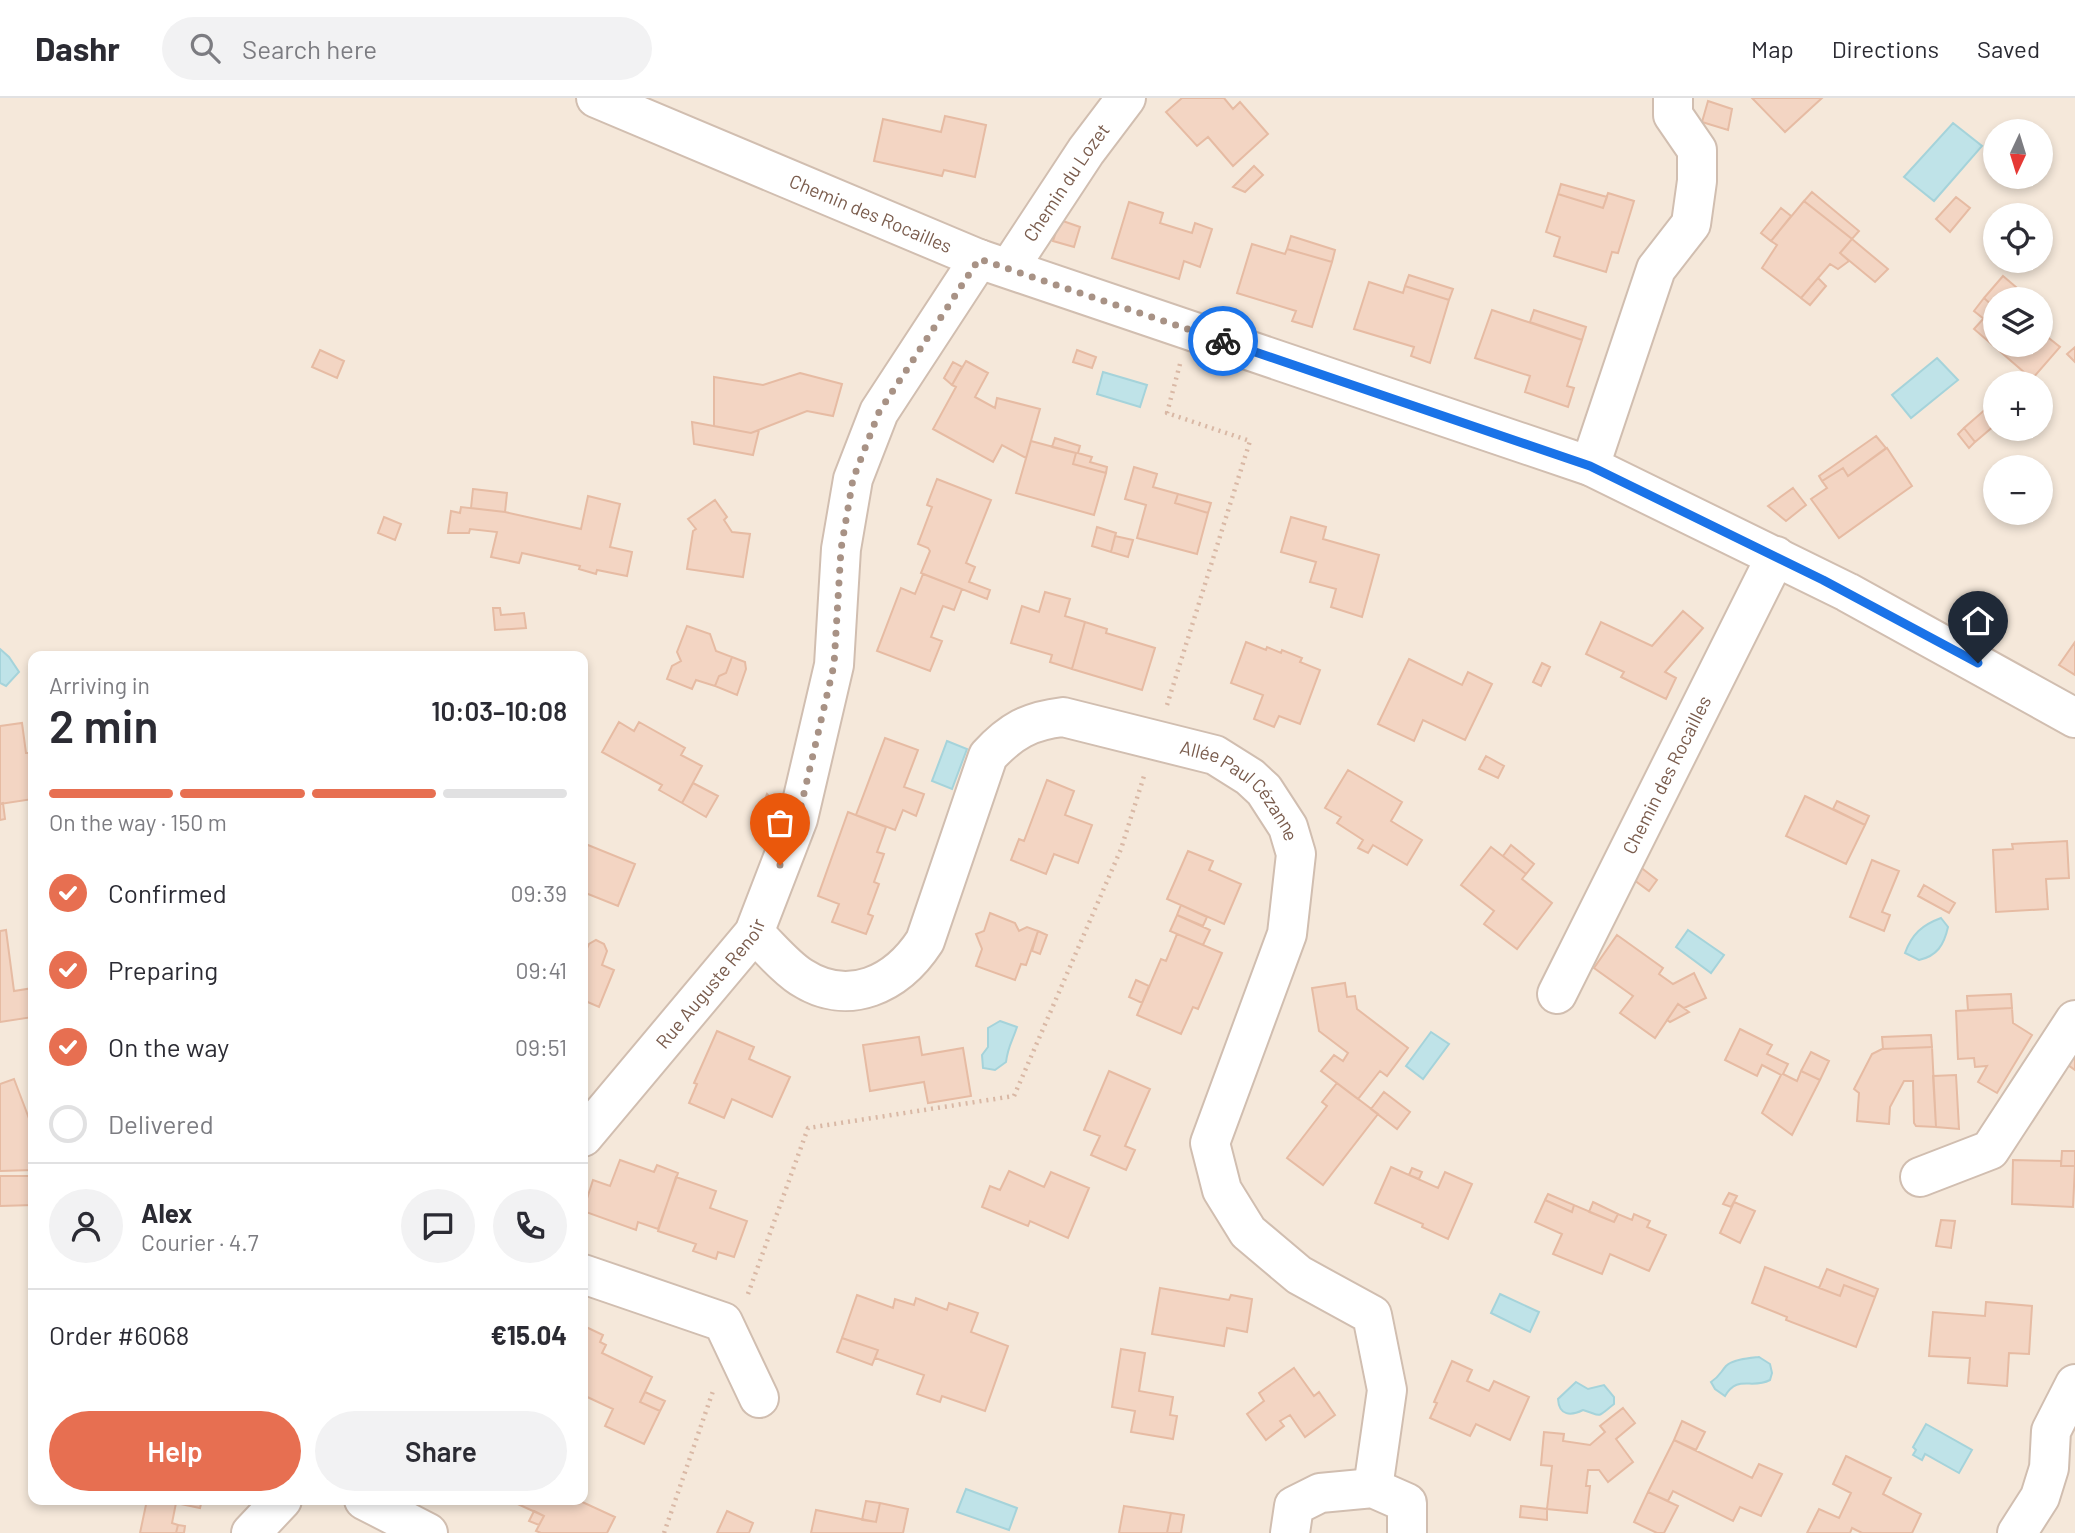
<!DOCTYPE html>
<html lang="en">
<head>
<meta charset="utf-8">
<style>
  :root { --surface:#fff; --page:#f2f2f3; --text:#2b2b33; --muted:#7c7c81; --line:#e1e1e2; --accent:#e76f51 }
  body { margin:0; font-family:Barlow,sans-serif; background:var(--page); color:var(--text); height:100vh; display:flex; flex-direction:column; font-size:26px; white-space:nowrap }
  * { box-sizing:border-box; margin:0 }
  p { font-size:23px; color:var(--muted) }
  .icon { flex:none; width:38px; height:38px; fill:none; stroke:currentColor; stroke-width:2; stroke-linecap:round; stroke-linejoin:round }
  .map { position:relative; flex:1; overflow:hidden }
  .sheet { position:absolute; left:28px; top:553px; width:560px; height:854px; display:flex; flex-direction:column; background:var(--surface); border-radius:14px; box-shadow:0 4px 10px #0003 }
  .sheet>* { flex:none }
  .needle { width:46px; rotate:184deg }
  .fabs { position:absolute; left:1983px; top:21px; display:grid; gap:14px }
  .fabs a { display:grid; place-items:center; width:70px; height:70px; border-radius:50%; background:var(--surface); box-shadow:0 4px 10px #0003; font-size:35px }
  .pin { position:absolute; display:grid; place-items:center; width:60px; height:60px; color:#fff; margin:-72px -30px; border-radius:50% 50% 50% 0; rotate:-45deg; box-shadow:0 0 7px #0007 }
  .pin .icon { rotate:45deg }
  .courier { position:absolute; display:grid; place-items:center; width:70px; height:70px; margin:-35px; border:5px solid #1a73e8; border-radius:50%; background:#fff; color:#222; box-shadow:0 2px 9px #0007 }
  .head em { font-style:normal; font-weight:600 }
  .head div { display:flex; flex-direction:column-reverse }
  .head { display:flex; align-items:center; justify-content:space-between; height:119px; padding:0 21px }
  h1 { font-size:46px; font-weight:600; line-height:52px }
  .bar { display:grid; grid-template-columns:repeat(4,1fr); gap:10px 7px; align-content:center; height:84px; padding:0 21px }
  .bar i { height:9px; border-radius:5px; background:var(--line) }
  .bar .active { background:var(--accent) }
  .bar p { grid-column:span 4 }
  .line { display:flex; align-items:center; gap:18px; padding:0 21px; border-top:2px solid var(--line) }
  .line div { flex:1 }
  .round { display:grid; place-items:center; flex:none; width:74px; height:74px; border-radius:37px; background:var(--page) }
  ol { padding:0 21px; list-style:none }
  li { display:flex; align-items:center; gap:21px; height:77px }
  li p { margin-inline-start:auto }
  li .icon { padding:7px; border-radius:50%; background:var(--accent); color:#fff; stroke-width:4 }
  li:last-child { color:var(--muted) }
  li i { width:38px; height:38px; border:4px solid var(--line); border-radius:50% }
  .cta { display:flex; gap:14px; margin-top:auto; padding:14px 21px }
  .cta a { flex:1; height:80px; border-radius:42px; background:var(--accent); color:#fff; font-size:28px; font-weight:600; line-height:80px; text-align:center }
  .cta a+a { background:var(--page); color:var(--text) }
  header { display:flex; align-items:center; gap:42px; box-sizing:border-box; height:98px; padding:0 35px; background:var(--surface); border-bottom:2px solid var(--line) }
  header strong { font-size:33px }
  nav { display:flex; gap:38px; margin-inline-start:auto; font-size:24px }
  .search { width:490px; height:63px; background:var(--page); display:flex; align-items:center; gap:18px; box-sizing:border-box; padding:0 24px; border-radius:38px; color:var(--muted); font-size:26px }
  .map>svg:first-child { display:block }
</style>
</head>
<body>
<header>
<strong>Dashr</strong>
<div class="search"><svg class="icon" aria-label="search" viewBox="0 0 24 24"><circle cx="10" cy="10" r="6"/><path d="M15 15l6 6"/></svg>Search here</div>
<nav><a>Map</a><a>Directions</a><a>Saved</a></nav>
</header>
<div class="map">
<svg width="2075" height="1435" viewBox="0 0 2075 1435">
  <rect width="100%" height="100%" fill="#fdf6ec"/>
  <path fill="#f5e8da" fill-rule="evenodd" d="M0,0h2075v1435h-2075zM1995,33h45v46h-45zM1995,117h45v46h-45zM1995,201h45v46h-45zM1995,285h45v46h-45zM1995,369h45v46h-45zM33,558h550v844h-550z"/>
  <path fill="#bfe3e8" stroke="#a5d3da" stroke-width="2" d="M1953,25l29,23 -48,55 -30,-24z
    M1937,260l21,22 -47,38 -19,-23z
    M1103,274l44,13 -7,22 -43,-13z
    M0,551l9,8 10,15 -13,14 -6,-3z
    M947,643l20,8 -15,40 -20,-8z
    M1941,820l7,9c-4,18 -11,29 -29,33l-14,-7c7,-19 17,-28 36,-35z
    M1688,832l36,25 -13,18 -35,-26z
    M1000,923l17,6c-5,15 -9,19 -11,35l-11,8 -12,-2 -1,-13 6,-8v-19z
    M1431,934l18,12 -26,35 -17,-13z
    M1500,1196l39,18 -9,20 -39,-19z
    M1759,1259l11,7 2,9 -2,7c-19,10 -32,-6 -45,16l-10,-7 -4,-7c8,-5 9,-9 15,-16 7,-7 24,-8 33,-9z
    M1576,1284l12,7 16,-4 10,12v7c-19,15 -11,12 -31,6 -12,6 -24,6 -25,-11z
    M1926,1326l46,26 -13,23 -34,-19 -3,6 -9,-5 3,-5 -3,-3z
    M966,1391l51,19 -8,22 -52,-18z"/>
  <path fill="#f3d5c3" stroke="#e6bba3" stroke-width="2" d="M1182,0h42l9,11 7,-7 28,32 -35,32 -25,-29 -11,9 -31,-34z
    M1752,0h70l-37,34z
    M1708,3l24,8 -4,21 -26,-8z
    M945,18l41,9 -11,52 -31,-7 -2,6 -68,-15 9,-42 58,13z
    M1254,68l9,9 -18,17 -12,-5z
    M1561,86l46,13 -4,11 -45,-14z
    M1812,94l47,39 -7,8 -48,-38z
    M1608,95l26,8 -16,52 -6,-1 -6,20 -52,-16 6,-19 -14,-5 12,-38 45,14z
    M1956,99l14,11 -20,24 -14,-13z
    M1804,103l48,38 -12,14 9,8 -11,8 -8,-5 -29,34 -39,-30 15,-23 -6,-4z
    M1129,104l34,11 -3,10 32,10 3,-10 17,6 -12,38 -16,-6 -5,18 -67,-21z
    M1781,110l10,8 -20,25 -10,-8z
    M1060,122l20,7 -6,20 -21,-6z
    M1291,138l44,14 -3,12 -45,-13z
    M1852,141l36,30 -13,13 -35,-29z
    M1252,146l33,10 2,-5 45,13 -20,65 -20,-6 4,-10 -59,-18z
    M1409,177l44,14 -4,11 -44,-14z
    M2003,178l27,23h-35v46h45v-14l20,16 -28,32 -58,-50 20,-22 -10,-9z
    M1818,180l8,8 -16,19 -9,-7z
    M1369,184l34,11 2,-7 44,14 -19,63 -19,-7 3,-9 -60,-18z
    M1984,200l10,9 -10,12 -10,-8z
    M2040,210l8,6 -8,8z
    M1492,212l90,30 -15,46 7,2 -6,19 -43,-15 5,-16 -55,-18z
    M1534,212l52,17 -4,13 -52,-18z
    M2075,249v15l-8,-8z
    M320,252l24,11 -7,17 -25,-11z
    M1077,252l19,7 -4,11 -19,-6z
    M966,263l22,12 -13,24 20,11 2,-10 43,11 -14,49 -24,-13 -9,17 -60,-33 23,-42 -4,-2z
    M953,264l9,5 -10,18 -8,-7z
    M800,275l42,11 -9,32 -26,-5 -56,22 -37,-7v-49l49,8z
    M1988,309l7,7v11l-20,17 -11,-14z
    M692,324l59,11 8,-3 -6,25 -59,-11z
    M1964,330l11,14 -6,6 -11,-14z
    M1876,338l10,12 -38,28 -5,-8 -21,13 -3,-5z
    M1055,340l25,8 -2,7 14,4 -2,5 17,5 -1,6 -33,-9 3,-11 -24,-6z
    M1031,343l45,12 -3,11 33,9 -12,42 -78,-22z
    M1887,350l25,38 -73,52 -28,-39 16,-11 -5,-7 21,-13 5,8z
    M1134,369l23,7 -4,13 25,7 -3,9 33,10 -11,41 -60,-16 9,-33 -21,-6z
    M937,381l54,21 -25,63 9,4 -6,15 21,8 -3,9 -66,-26 9,-22 -2,-3 -10,-4 14,-37 -5,-2z
    M1793,390l13,17 -20,16 -18,-15z
    M473,391l34,4 -2,19 -34,-4z
    M1178,396l33,9 -3,10 -33,-10z
    M588,398l32,8 -10,43 22,5 -5,24 -30,-6 -1,4 -17,-5 1,-3 -58,-13 -3,10 -28,-6 6,-25 -27,-3 -1,4h-21l3,-22 9,2 1,-6 44,5 76,17z
    M715,402l12,17 -3,3 8,12 18,2 -7,43 -56,-8 6,-38 3,-2 -8,-10z
    M384,419l17,7 -6,16 -17,-7z
    M1291,419l35,10 -3,12 56,16 -17,62 -31,-10 5,-18 -26,-7 6,-20 -35,-10z
    M1097,429l19,6 -5,19 -19,-6z
    M1115,438l18,4 -5,17 -17,-5z
    M923,476l39,15 -8,21 -11,-4 -12,31 11,4 -12,30 -53,-20 24,-63 14,6z
    M1045,494l25,7 -5,17 20,6 -13,47 -22,-7 2,-7 -41,-12 11,-37 17,6z
    M493,510h7l1,7 23,-2 2,15 -31,2z
    M1683,513l20,17 -38,44 11,6 -10,21 -45,-22 3,-5 -38,-18 15,-32 51,24z
    M1085,524l22,7 -1,4 49,15 -13,42 -70,-21z
    M687,528l23,8 6,17 16,6 -6,16 -7,3 -4,10 -19,-6 -4,9 -25,-10 5,-13 9,-5 -4,-9z
    M1246,544l20,8 1,-3 14,6 1,-3 20,8 -2,4 20,8 -20,54 -21,-8 -5,11 -20,-8 9,-24 -32,-12z
    M2075,544v33l-16,-10z
    M732,559l13,5 1,7 -9,26 -22,-9 4,-10 7,-3z
    M1409,561l53,26 6,-13 24,12 -27,56 -42,-20 -9,21 -36,-17z
    M1542,565l8,4 -9,19 -8,-4z
    M619,624l15,9 5,-9 46,26 -4,7 21,11 -20,37 -23,-13 3,-5 -60,-33z
    M22,625l4,30h7v46l-33,5v-78z
    M885,640l33,12 -14,37 20,7 -8,22 -13,-6 -8,20 -39,-15z
    M1486,658l18,10 -6,12 -19,-9z
    M1348,672l54,32 -11,19 31,19 -15,25 -34,-20 -5,8 -10,-5 5,-8 -26,-17 4,-6 -16,-9z
    M1047,682l27,11 -9,24 27,10 -14,38 -24,-9 -8,20 -35,-14 8,-21 5,2z
    M693,685l25,13 -12,21 -24,-14z
    M767,696l11,11 -4,10 -13,-5z
    M1805,698l60,29 -19,39 -60,-28z
    M1837,703l32,15 -4,9 -32,-16z
    M3,705l2,16 -5,1v-16z
    M848,714l38,15 -9,25 7,2 -10,28 5,2 -11,30 5,2 -7,18 -34,-12 7,-18 -21,-8z
    M2067,743l2,37 -23,1 2,30 -52,3 -3,-62 20,-1 -1,-5z
    M583,745l52,21 -17,42 -35,-14z
    M1511,747l23,19 -8,10 -23,-18z
    M1491,749l35,27 -4,5 30,24 -35,46 -33,-25 10,-13 -33,-26z
    M1188,753l25,10 -4,9 32,14 -17,40 -57,-25z
    M1872,762l27,11 -17,41 8,3 -6,16 -34,-14z
    M1639,768l18,14 -8,11 -19,-14z
    M1924,787l31,18 -6,10 -31,-17z
    M1181,807l26,12 -4,9 -26,-11z
    M990,815l25,10 4,8 8,-4 11,4 -12,34 -5,-1 -6,16 -39,-14 6,-17 -6,-15 8,-3z
    M1177,817l33,15 -7,15 -33,-14z
    M6,832l8,61 19,-3v29l-33,5v-91z
    M1038,833l9,4 -7,19 -8,-3z
    M1177,836l45,19 -24,56 -5,-2 -12,27 -44,-19 24,-56 5,2z
    M1617,837l46,33 -4,6 14,10 21,-11 12,25 -22,10 -6,-4 -23,34 -35,-25 13,-17 -39,-28z
    M596,842l8,4 3,7 -5,14 12,5 -15,37 -16,-7v-48l2,1 4,-9z
    M1136,882l13,6 -7,17 -13,-6z
    M1345,885l2,14 8,-1 2,13 51,39 -21,28 -7,-5 -22,28 -37,-28 13,-16 9,6 5,-8 -29,-22 -7,-43z
    M2011,896l1,14 -44,2 -1,-14z
    M1678,906l11,8 -19,10 -3,-2z
    M2012,910l1,15 19,12 -35,58 -19,-11 9,-16 -12,1 -1,-9 -16,1 -2,-48z
    M1740,931l32,16 -5,9 21,10 -5,10 14,7 4,-10 19,9 -28,55 -30,-22 19,-38 -19,-10 -5,11 -32,-16z
    M717,933l37,16 -5,12 41,18 -18,40 -40,-18 -8,19 -35,-15 8,-19 -3,-1z
    M1931,937l1,12 -49,2 -1,-12z
    M919,939l3,18 41,-7 8,48 -43,7 -4,-21 -54,9 -7,-46z
    M1932,949l4,80 -20,-1 -2,-3 -1,-42h-9l-14,26 -1,17 -32,-3 2,-28 -5,-4 18,-35 10,-5z
    M1811,954l18,9 -9,19 -19,-9z
    M2075,957v15l-10,-7z
    M1109,973l41,18 -25,57 10,4 -9,20 -35,-15 9,-19 -16,-6z
    M1956,977l3,54 -23,-2 -3,-51z
    M14,981l19,50v23l-2,1 2,17 -33,1v-87z
    M1337,985l41,31 -55,71 -36,-27 40,-52 -5,-4z
    M1384,994l26,20 -13,17 -26,-20z
    M2062,1053h13v15h-14z
    M620,1062l34,12 3,-7 21,8 -20,56 -20,-7 -2,8 -53,-19 10,-31 17,6z
    M2013,1062l48,1v5h14l-2,41 -61,-3z
    M1391,1069l47,21 7,-16 27,12 -24,55 -26,-12 1,-3 -48,-21z
    M1412,1070l10,4 -3,7 -10,-4z
    M1009,1073l35,16 7,-15 38,16 -21,50 -38,-17 -2,5 -46,-19 8,-21 10,4z
    M0,1078h33v29l-33,1z
    M676,1079l40,14 -6,17 37,13 -13,36 -16,-5 -2,7 -23,-8 3,-7 -38,-13z
    M1729,1095l8,3 -6,11 -8,-3z
    M1548,1096l26,11 -2,7 -27,-12z
    M1545,1102l27,12 2,-7 40,17 4,-8 14,6 2,-6 16,7 -3,6 19,8 -17,36 -39,-17 -8,20 -49,-20 9,-20 -27,-12z
    M1593,1104l25,12 -4,8 -25,-10z
    M1734,1104l21,9 -15,32 -20,-10z
    M1941,1122l14,1 -4,27 -15,-2z
    M1765,1169l75,29 4,-11 31,12 -19,50 -70,-27 1,-3 -35,-14z
    M1827,1171l51,20 -3,8 -31,-12 -4,11 -21,-8z
    M1160,1190l69,12 2,-5 21,4 -5,33 -20,-4 -3,18 -72,-12z
    M857,1197l36,13 2,-9 19,6 2,-7 31,12 2,-7 29,10 -7,19 37,14 -23,65 -43,-15 -2,6 -23,-8 7,-19 -49,-17 3,-8 -36,-12z
    M1986,1204l46,4 -3,48 -20,-1 -2,33 -39,-3 2,-25 -41,-2 4,-44 52,4z
    M586,1229l17,8 -3,7 6,3 -4,8 50,24 -12,25 20,9 -16,33 -39,-18 8,-17 -30,-14v-62z
    M842,1240l36,12 -6,15 -35,-13z
    M1121,1251l24,4 -6,38 34,6 -3,18 7,1 -4,23 -42,-7 4,-21 -23,-4z
    M1452,1263l20,9 -5,11 22,10 5,-10 35,16 -19,43 -34,-16 -6,12 -40,-18 7,-15 -3,-1z
    M1294,1270l20,28 5,-4 16,23 -30,22 -15,-22 -10,6 4,5 -18,14 -19,-26 17,-13 -5,-8z
    M645,1294l20,9 -5,10 -20,-9z
    M1623,1310l12,15 -19,16 17,23 -25,20 -9,-12h-11l-2,16h4l-3,27 -40,-4 5,-43 -11,-1 3,-33 20,2 -1,7 27,4 15,-13 -5,-6z
    M1682,1323l23,11 -9,18 -22,-10z
    M1674,1342l78,38 7,-14 23,10 -21,42 -21,-9 -7,14 -60,-30 -5,10 -20,-9z
    M1846,1358l45,22 -8,16 38,20 -9,19h-50l-10,-5 -2,5h-43l12,-24 20,9 12,-25 -18,-9z
    M1648,1394l30,14 -14,27h-7l-23,-11z
    M147,1402h55l-2,8 -24,-5 -4,20 6,2 -2,8h-36z
    M509,1402h69l37,17 -8,16h-66l-5,-2 8,-15z
    M866,1403l14,2 -4,19 -14,-2z
    M880,1405l28,6 -5,24h-92l5,-23 60,12z
    M1124,1408l47,7 -4,20h-48z
    M1521,1408l26,3v11l-27,-3z
    M534,1413l10,5 -5,9 -10,-4z
    M727,1413l26,12 -4,10h-32z
    M1171,1415l13,2 -3,18h-14z
    M178,1427l7,1 -1,7h-8z"/>
  <g fill="none" stroke-linecap="round" stroke-linejoin="round">
    <defs>
      <g id="minor">
        <path id="s1" d="M596,0l383,161 611,207 257,126 228,126"/>
        <path id="s2" d="M1009,170l77,-117 40,-53"/>
        <path d="M1590,368l66,-197 35,-45 6,-43v-31l-24,-35v-17"/>
        <path id="s3" d="M754,835c15,14 30,33 47,44 48,31 96,7 124,-36l63,-185c23,-25 41,-35 75,-39l152,38 35,22 14,13 24,37 8,27 -9,80 -77,209 12,47 26,42 51,43 73,40 15,75 -14,98"/>
        <path id="s4" d="M1557,896l219,-438"/>
        <path id="s5" d="M583,1039l171,-204 44,-114 36,-154 7,-116 12,-70 26,-67 100,-153"/>
        <path d="M1920,1079l70,-27 85,-130"/>
        <path d="M583,1176l140,48 36,76"/>
        <path d="M364,1402l64,33"/>
        <path d="M251,1435l31,-33"/>
        <path d="M1290,1435l4,-27 26,-13 53,-5 34,15v30"/>
        <path d="M2017,1435l23,-36 9,-29 2,-37 24,-47"/>
      </g>
    </defs>
    <use href="#minor" stroke="#d1beb0" stroke-width="42"/>
    <path stroke="#d9b8a5" stroke-width="4.5" stroke-dasharray="2 5" stroke-linecap="butt" d="M1167,607l83,-264 -83,-28 13,-49
      M748,1196l60,-166 206,-32 107,-247 23,-73
      M664,1435l49,-142"/>
    <use href="#minor" stroke="#fff" stroke-width="38"/>
  </g>
  <g fill="none" stroke-linecap="round" stroke-linejoin="round">
    <path stroke="#a89285" stroke-width="7" stroke-dasharray="0 12.6" d="M780,767l18,-46 36,-154 7,-116 12,-70 26,-67 100,-153 244,82"/>
    <path stroke="#1a73e8" stroke-width="9" d="M1223,243l367,125 233,114 155,83"/>
  </g>
  <g text-anchor="middle" stroke-width="5" stroke-linejoin="round" paint-order="stroke">
    <g font-size="19" fill="#7a5c4d" stroke="#fffaf3">
      <text dy="7" stroke="none"><textPath href="#s2" startOffset="103">Chemin du Lozet</textPath></text>
      <text dy="7" stroke="none"><textPath href="#s1" startOffset="298">Chemin des Rocailles</textPath></text>
      <text dy="7" stroke="none"><textPath href="#s4" startOffset="245">Chemin des Rocailles</textPath></text>
      <text dy="7" stroke="none"><textPath href="#s3" startOffset="690">Allée Paul Cézanne</textPath></text>
      <text dy="7" stroke="none"><textPath href="#s5" startOffset="200">Rue Auguste Renoir</textPath></text>
    </g>
  </g>
</svg>
<div class="fabs">
<a><svg class="needle" viewBox="-14 -14 28 28"><path d="M0-13l5 13h-10z" fill="#e53935"/><path d="M0 13l5-13h-10z" fill="#7c7c81"/></svg></a>
<a><svg class="icon" aria-label="locate" viewBox="0 0 24 24"><circle cx="12" cy="12" r="6"/><path d="M12 2v4M12 18v4M2 12h4M18 12h4"/></svg></a>
<a><svg class="icon" aria-label="layers" viewBox="0 0 24 24"><path d="M12 4l9 5-9 5-9-5zM3 14l9 5 9-5"/></svg></a>
<a>+</a>
<a>−</a>
</div>
<div class="pin" style="left:780px;top:767px;background:#ea580c"><svg class="icon" aria-label="bag" viewBox="0 0 24 24"><path d="M5 8h14l-1 12H6zM9 8a3 3 0 0 1 6 0"/></svg></div>
<div class="pin" style="left:1978px;top:565px;background:#1f2937"><svg class="icon" aria-label="home" viewBox="0 0 24 24"><path d="M3 11l9-7 9 7M6 9v11h12V9"/></svg></div>
<div class="courier" style="left:1223px;top:243px"><svg class="icon" aria-label="bike" viewBox="0 0 24 24"><circle cx="6" cy="16" r="4"/><circle cx="18" cy="16" r="4"/><path d="M6 16l4-8h5l3 8M10 8l3 8H6M13 5h3"/></svg></div>
<section class="sheet">
<div class="head"><div><h1>2 min</h1><p>Arriving in</p></div><em>10:03–10:08</em></div>
<div class="bar"><i class="active"></i><i class="active"></i><i class="active"></i><i></i><p>On the way · 150 m</p></div>
<ol>
<li><svg class="icon" aria-label="check" viewBox="0 0 24 24"><path d="M5 12l5 5 9-10"/></svg>Confirmed<p>09:39</p></li>
<li><svg class="icon" aria-label="check" viewBox="0 0 24 24"><path d="M5 12l5 5 9-10"/></svg>Preparing<p>09:41</p></li>
<li><svg class="icon" aria-label="check" viewBox="0 0 24 24"><path d="M5 12l5 5 9-10"/></svg>On the way<p>09:51</p></li>
<li><i></i>Delivered</li>
</ol>
<div class="line" style="height:126px"><a class="round"><svg class="icon" aria-label="person" viewBox="0 0 24 24"><circle cx="12" cy="8" r="4"/><path d="M4 21q1-7 8-7t8 7"/></svg></a><div><b>Alex</b><p>Courier · 4.7</p></div><a class="round"><svg class="icon" aria-label="chat" viewBox="0 0 24 24"><path d="M4 5h16v11H9l-5 4z"/></svg></a><a class="round"><svg class="icon" aria-label="phone" viewBox="0 0 24 24"><path d="M5 4h4l2 5-3 2q2 4 5 5l2-3 5 2v4C11 20 4 13 5 4z"/></svg></a></div>
<div class="line" style="height:91px"><div>Order #6068</div><b>€15.04</b></div>
<div class="cta"><a>Help</a><a>Share</a></div>
</section>
</div>
</body>
</html>
